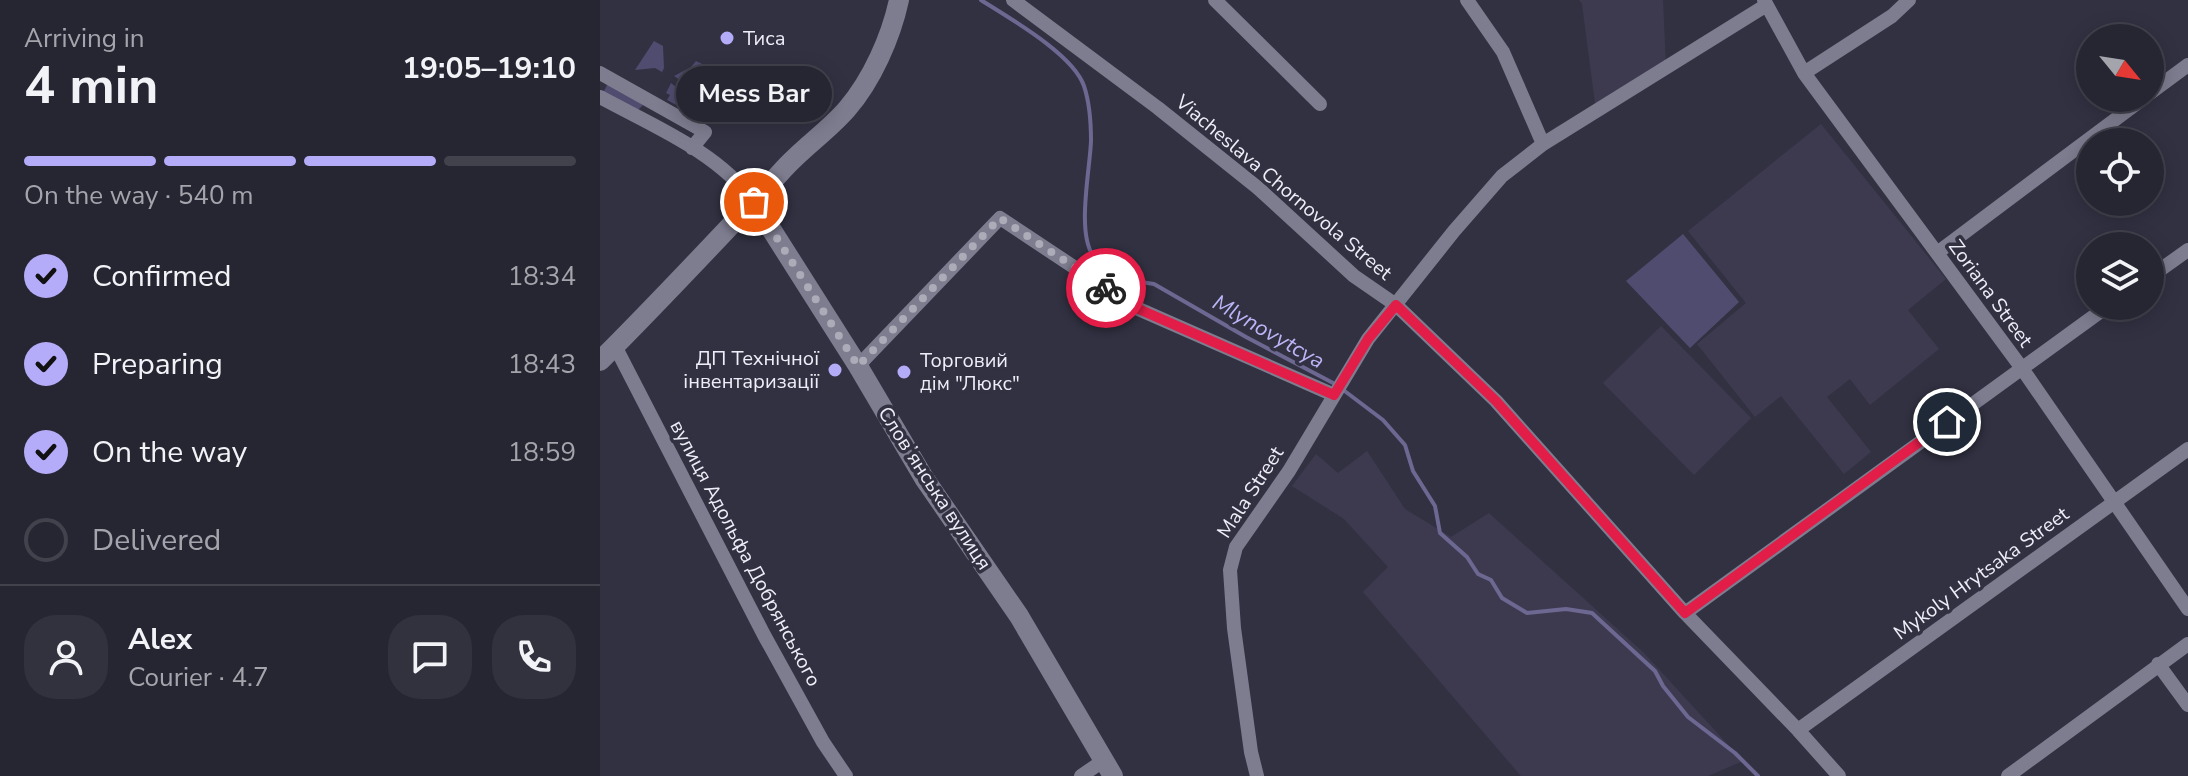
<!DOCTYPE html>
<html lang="en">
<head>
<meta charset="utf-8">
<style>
  :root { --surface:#262532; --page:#32313e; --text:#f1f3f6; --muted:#a4a5ac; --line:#42424d; --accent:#b5acf9 }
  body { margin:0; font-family:"Nunito Sans",sans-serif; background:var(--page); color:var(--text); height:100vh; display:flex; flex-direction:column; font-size:30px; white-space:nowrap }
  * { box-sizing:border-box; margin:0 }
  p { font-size:26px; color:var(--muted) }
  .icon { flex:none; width:44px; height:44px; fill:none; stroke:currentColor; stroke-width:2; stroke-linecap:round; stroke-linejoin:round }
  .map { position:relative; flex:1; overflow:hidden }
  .sheet { display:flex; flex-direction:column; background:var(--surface); width:600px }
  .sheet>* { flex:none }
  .needle { width:52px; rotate:120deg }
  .buttons { position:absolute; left:1476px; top:24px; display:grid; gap:16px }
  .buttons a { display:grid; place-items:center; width:88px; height:88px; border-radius:50%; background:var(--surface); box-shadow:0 4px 20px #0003,0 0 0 2px var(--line); font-size:40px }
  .pin { position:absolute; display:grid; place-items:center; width:68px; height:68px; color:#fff; margin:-34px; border:4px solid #fff; border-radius:50%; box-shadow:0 2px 8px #0007 }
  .courier { position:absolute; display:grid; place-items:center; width:80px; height:80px; margin:-40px; border:6px solid #e11d48; border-radius:50%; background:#fff; color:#222; box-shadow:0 2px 10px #0007 }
  .bubble { position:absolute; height:56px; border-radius:28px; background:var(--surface); box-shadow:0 4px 20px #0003,0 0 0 2px var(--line); font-size:26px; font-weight:700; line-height:56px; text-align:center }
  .head em { font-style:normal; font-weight:700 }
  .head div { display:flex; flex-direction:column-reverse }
  .head { display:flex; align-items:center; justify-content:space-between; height:136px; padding:0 24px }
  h1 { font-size:52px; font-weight:700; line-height:60px }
  .bar { display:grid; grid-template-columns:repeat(4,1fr); gap:12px 8px; align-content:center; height:96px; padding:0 24px }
  .bar i { height:10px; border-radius:6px; background:var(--line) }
  .bar .on { background:var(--accent) }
  .bar p { grid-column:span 4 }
  .line { display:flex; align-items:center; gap:20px; padding:0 24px; border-top:2px solid var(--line) }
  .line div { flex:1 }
  .round { display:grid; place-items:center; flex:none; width:84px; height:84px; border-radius:32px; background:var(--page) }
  ol { padding:0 24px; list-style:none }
  li { display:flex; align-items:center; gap:24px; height:88px }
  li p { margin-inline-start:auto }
  li .icon { padding:8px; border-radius:50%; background:var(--accent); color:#111; stroke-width:4 }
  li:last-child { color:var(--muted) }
  li i { width:44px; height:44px; border:4px solid var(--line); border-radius:50% }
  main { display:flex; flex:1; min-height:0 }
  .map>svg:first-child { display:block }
</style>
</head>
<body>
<main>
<section class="sheet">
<div class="head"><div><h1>4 min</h1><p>Arriving in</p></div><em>19:05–19:10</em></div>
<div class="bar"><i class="on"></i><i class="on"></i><i class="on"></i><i></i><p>On the way · 540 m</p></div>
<ol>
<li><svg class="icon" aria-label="check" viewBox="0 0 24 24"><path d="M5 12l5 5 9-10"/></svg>Confirmed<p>18:34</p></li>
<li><svg class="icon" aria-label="check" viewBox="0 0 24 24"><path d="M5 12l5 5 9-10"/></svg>Preparing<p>18:43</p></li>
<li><svg class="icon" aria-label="check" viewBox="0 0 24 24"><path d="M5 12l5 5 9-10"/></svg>On the way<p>18:59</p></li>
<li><i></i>Delivered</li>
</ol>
<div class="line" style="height:144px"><a class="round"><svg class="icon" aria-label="person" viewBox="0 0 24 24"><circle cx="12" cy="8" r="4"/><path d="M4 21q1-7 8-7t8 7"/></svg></a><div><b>Alex</b><p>Courier · 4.7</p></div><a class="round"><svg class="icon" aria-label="chat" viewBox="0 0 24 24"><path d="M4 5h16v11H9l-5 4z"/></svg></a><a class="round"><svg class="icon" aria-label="phone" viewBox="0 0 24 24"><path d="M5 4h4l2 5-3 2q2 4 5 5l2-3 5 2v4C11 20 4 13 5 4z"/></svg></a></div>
</section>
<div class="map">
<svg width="1588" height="776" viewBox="0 0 1588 776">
  <rect width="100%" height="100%" fill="#323142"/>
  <path fill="#3d3a50" d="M979,0h84l3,68 -70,43 -14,-107z
    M1221,124l125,155 -38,31 31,39 -69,56 -20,-26 -23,18 44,55 -27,22 -63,-78 -26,21 -58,-73 49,-41 -58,-72z
    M1061,326l90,92 -57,57 -91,-92z
    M767,451l38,58 46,28 38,-24 155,140 99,108 -35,15h-187l-158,-184 25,-25 -44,-48 -52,-33 24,-32 22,19z"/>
  <path fill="#504c70" d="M54,41l9,5 1,22 -2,4 -7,-4 -20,2z
    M96,61l10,5 -17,31 -9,-17 -6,-4 17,-9z
    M71,83l11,9 3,10 -3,6 -15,-8 3,-5 -4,-2z
    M11,84l32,21 -6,6 -34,-18 4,-8z
    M1083,234l56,68 -49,46 -64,-67z
    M512,277l34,15 -7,11 -30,-20z"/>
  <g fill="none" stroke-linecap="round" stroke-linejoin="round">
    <path stroke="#6c6892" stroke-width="4" d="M381,0c28,18 92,54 103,86 5,15 7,39 7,55 -1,29 -15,93 3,116 13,17 40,25 60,27l92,53 89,47
      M742,389l41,31 22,25 8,26 22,35 5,27 27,24 11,17 13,6 11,18 25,15 39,-4 26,4 63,58 8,15 25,31 47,36 23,23"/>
    <path stroke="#7e7d90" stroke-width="14" d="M413,0l145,108 100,80 96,88 42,29 100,96 189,212 113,117 41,46
      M615,0l105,104
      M867,0l36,52 40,92
      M1164,0l40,73 217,294 167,242
      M0,73l105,59 -13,16
      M1204,73l88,-57 17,-16
      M1550,93l38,-28
      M0,97c53,29 118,55 154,105
      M1337,253l207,-155
      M1550,277l38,-27
      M15,346l149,289 59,107 23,34
      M258,366l142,-148 134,89 200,88
      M1085,613l423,-307
      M1558,664l30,41
      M1198,730l390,-281
      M481,776l22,-15
      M657,776l-6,-24 -17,-124 -4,-58 6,-23 53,-76 79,-132 86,-108 48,-55 41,-32 222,-138
      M1408,776l180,-132"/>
    <path stroke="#7e7d90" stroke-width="20" d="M154,202l104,164 66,112 95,138 94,160
      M0,361c62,-62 121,-125 181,-189 20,-23 46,-40 66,-63 25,-29 44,-72 52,-109"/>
  </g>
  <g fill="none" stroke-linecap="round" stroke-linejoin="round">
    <path stroke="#acabb8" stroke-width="8" stroke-dasharray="0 14.4" d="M154,202l104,164 142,-148 106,70"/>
    <path stroke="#e11d48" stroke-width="10" d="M506,288l28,19 200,88 34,-56 28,-34 100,96 189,212 262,-191"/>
  </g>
  <g fill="#b5acf9" stroke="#323142" stroke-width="3">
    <circle cx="127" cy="38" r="8"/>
    <circle cx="235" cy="370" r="8"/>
    <circle cx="304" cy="372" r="8"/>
  </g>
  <g text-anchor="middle" stroke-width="7" stroke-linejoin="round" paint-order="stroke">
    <g font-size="20" fill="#eeedf8" stroke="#323142" text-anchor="start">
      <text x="143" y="45">Тиса</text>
      <text x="219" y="365" text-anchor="end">ДП Технічної<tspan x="219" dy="23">інвентаризації</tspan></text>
      <text x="320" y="367">Торговий<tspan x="320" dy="23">дім "Люкс"</tspan></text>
    </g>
    <g font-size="20" fill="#eeedf8" stroke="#323142">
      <text transform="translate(684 187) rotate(40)" y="7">Viacheslava Chornovola Street</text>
      <text transform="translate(1391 293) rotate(54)" y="7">Zoriana Street</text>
      <text transform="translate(335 488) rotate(57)" y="7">Словʼянська вулиця</text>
      <text transform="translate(650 492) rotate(-57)" y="7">Mala Street</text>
      <text transform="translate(146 553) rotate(62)" y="7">вулиця Адольфа Добрянського</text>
      <text transform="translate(1381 573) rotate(-36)" y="7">Mykoly Hrytsaka Street</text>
    </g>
    <g font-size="22" font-style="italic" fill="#bbb5f8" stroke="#323142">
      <text transform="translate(669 331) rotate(30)" y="8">Mlynovytcya</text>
    </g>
  </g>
</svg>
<div class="buttons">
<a><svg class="needle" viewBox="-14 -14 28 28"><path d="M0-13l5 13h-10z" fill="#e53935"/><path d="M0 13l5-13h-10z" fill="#a4a5ac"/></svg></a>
<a><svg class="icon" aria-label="locate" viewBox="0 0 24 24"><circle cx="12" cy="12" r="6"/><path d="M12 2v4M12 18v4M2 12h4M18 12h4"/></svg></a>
<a><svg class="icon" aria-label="layers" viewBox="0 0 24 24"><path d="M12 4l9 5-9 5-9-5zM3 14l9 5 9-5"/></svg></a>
</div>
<div class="pin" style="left:154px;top:202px;background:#ea580c"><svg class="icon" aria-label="bag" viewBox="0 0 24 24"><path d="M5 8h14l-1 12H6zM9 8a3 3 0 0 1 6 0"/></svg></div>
<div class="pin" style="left:1347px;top:422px;background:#1f2937"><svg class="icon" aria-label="home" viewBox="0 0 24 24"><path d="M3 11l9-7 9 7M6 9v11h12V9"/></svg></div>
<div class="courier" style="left:506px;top:288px"><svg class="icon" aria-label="bike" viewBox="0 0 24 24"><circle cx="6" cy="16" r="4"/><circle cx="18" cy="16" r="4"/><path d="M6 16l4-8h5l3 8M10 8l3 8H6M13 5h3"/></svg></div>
<div class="bubble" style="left:76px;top:66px;width:156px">Mess Bar</div>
</div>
</main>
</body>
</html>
